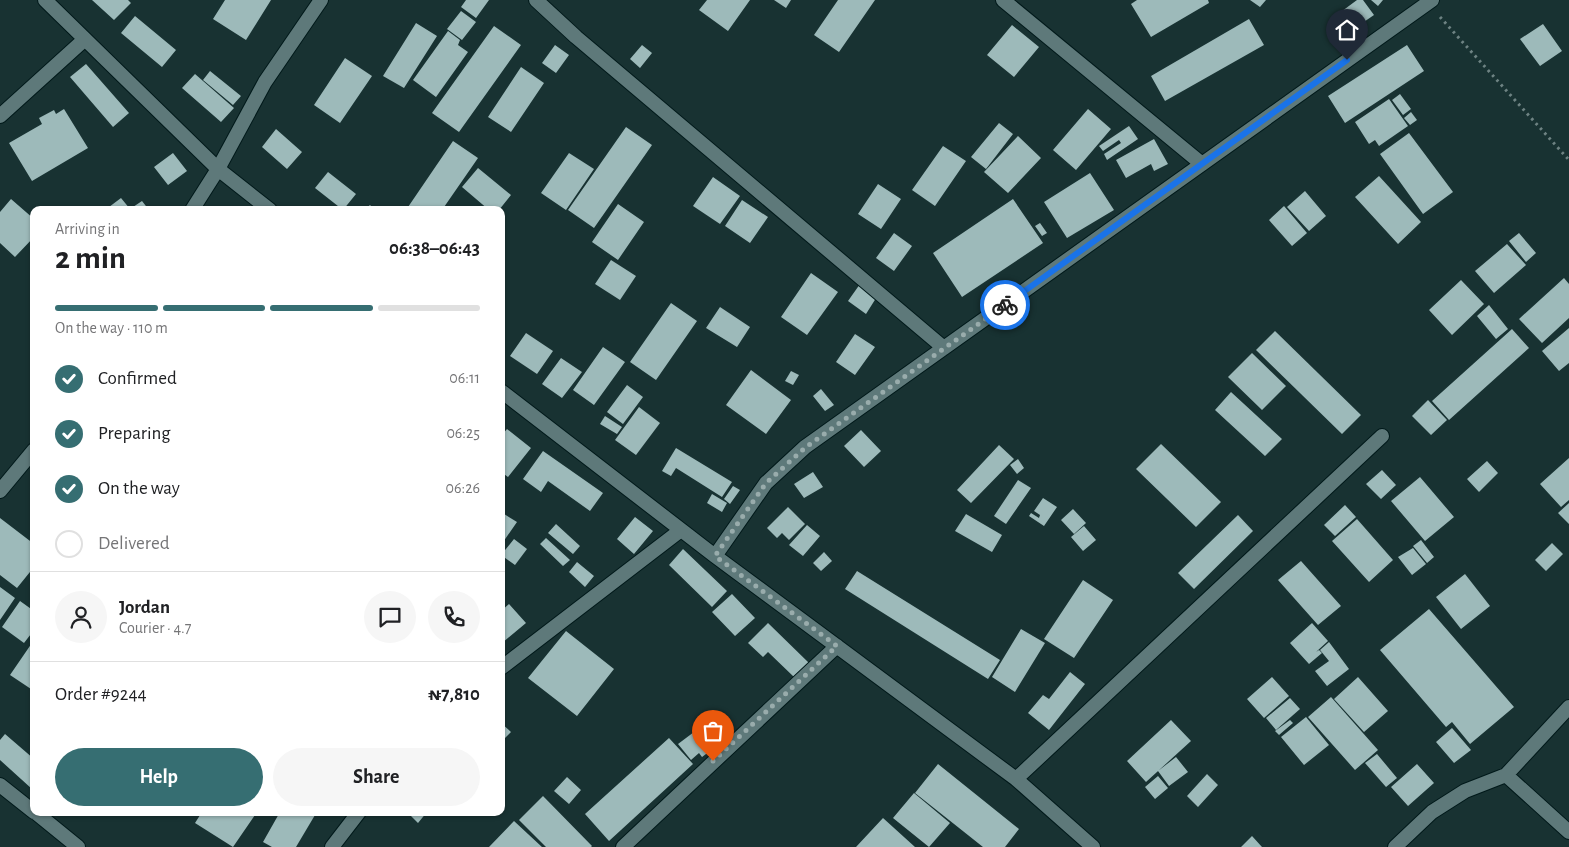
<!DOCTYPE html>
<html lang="en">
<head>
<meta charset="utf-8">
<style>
  :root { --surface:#fff; --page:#f6f6f6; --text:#202124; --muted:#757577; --line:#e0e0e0; --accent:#366e72 }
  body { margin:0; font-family:"Alegreya Sans",sans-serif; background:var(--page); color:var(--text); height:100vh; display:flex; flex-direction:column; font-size:19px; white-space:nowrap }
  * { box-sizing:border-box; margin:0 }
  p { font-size:16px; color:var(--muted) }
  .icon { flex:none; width:28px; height:28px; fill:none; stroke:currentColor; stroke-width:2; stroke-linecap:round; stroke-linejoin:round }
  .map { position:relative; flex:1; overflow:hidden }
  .drawer { position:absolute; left:30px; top:206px; width:475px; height:610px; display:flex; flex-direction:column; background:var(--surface); border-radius:10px; box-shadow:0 1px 4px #0004 }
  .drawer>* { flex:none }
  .pin { position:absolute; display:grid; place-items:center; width:42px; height:42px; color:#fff; margin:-51px -21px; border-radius:50% 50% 50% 0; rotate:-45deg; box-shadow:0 0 5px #0007 }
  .pin .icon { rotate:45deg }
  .courier { position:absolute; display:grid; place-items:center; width:50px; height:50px; margin:-25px; border:4px solid #1a73e8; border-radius:50%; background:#fff; color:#222; box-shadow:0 1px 6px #0007 }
  .summary em { font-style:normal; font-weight:600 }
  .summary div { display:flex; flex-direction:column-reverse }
  .summary { display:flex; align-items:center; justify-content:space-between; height:85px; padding:0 25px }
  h1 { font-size:32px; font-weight:600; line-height:38px }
  .bar { display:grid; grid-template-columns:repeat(4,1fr); gap:8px 5px; align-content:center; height:60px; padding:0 25px }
  .bar i { height:6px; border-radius:4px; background:var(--line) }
  .bar .active { background:var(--accent) }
  .bar p { grid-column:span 4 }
  .line { display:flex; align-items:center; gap:12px; padding:0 25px; border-top:1px solid var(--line) }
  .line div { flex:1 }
  .round { display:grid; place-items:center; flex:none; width:52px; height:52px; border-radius:26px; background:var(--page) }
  ol { padding:0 25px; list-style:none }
  li { display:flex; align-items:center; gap:15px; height:55px }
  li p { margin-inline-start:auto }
  li .icon { padding:5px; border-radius:50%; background:var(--accent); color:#fff; stroke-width:4 }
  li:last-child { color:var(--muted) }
  li i { width:28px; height:28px; border:2px solid var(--line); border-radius:50% }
  .action { display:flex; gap:10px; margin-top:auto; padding:10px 25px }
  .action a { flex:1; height:58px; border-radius:30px; background:var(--accent); color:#fff; font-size:20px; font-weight:600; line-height:58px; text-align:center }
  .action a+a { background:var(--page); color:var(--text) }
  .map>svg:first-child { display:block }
</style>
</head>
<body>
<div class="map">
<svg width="1569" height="847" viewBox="0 0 1569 847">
  <rect width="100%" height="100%" fill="#183232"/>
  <path fill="#9dbaba" d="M92,0h36l3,3 -17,17z
    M225,0h46l-25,40 -33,-21z
    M466,0h23l-13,18 -15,-11z
    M707,0h43l-22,31 -29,-21z
    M774,0h17l-5,8z
    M838,0h37l-36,52 -25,-17z
    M1137,0h71l1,3 -58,34 -20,-33z
    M1250,0h16l-6,7z
    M1357,0h6l11,15 -32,22 -12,-17z
    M1371,0h12l-5,6z
    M461,11l15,11 -14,18 -15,-11z
    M135,16l41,34 -14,17 -41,-34z
    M1249,19l15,26 -99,56 -14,-25z
    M416,23l21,13 -33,52 -21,-12z
    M1543,24l19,27 -22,15 -20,-27z
    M1012,25l27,22 -25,30 -27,-22z
    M494,26l27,19 -62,87 -27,-19z
    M448,31l12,9 -2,5 10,7 -32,45 -23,-17z
    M555,45l14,10 -13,18 -14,-10z
    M642,45l10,8 -12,15 -10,-9z
    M1407,45l17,26 -79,52 -17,-27z
    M345,58l27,18 -32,47 -26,-18z
    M86,64l43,49 -16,14 -43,-50z
    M521,67l23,16 -33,49 -23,-15z
    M210,71l31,25 -8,9 -30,-25z
    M195,74l39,34 -13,14 -39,-34z
    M1400,94l11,15 -8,6 -11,-15z
    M1389,99l19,27 -29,20 -4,-6 -6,4 -14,-22z
    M64,109l24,39 -56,33 -23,-38 33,-19 -3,-6 15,-8 2,4z
    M1088,109l23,20 -35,41 -23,-20z
    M1411,112l6,8 -7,5 -6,-7z
    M999,123l14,11 -27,35 -15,-12z
    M1129,126l9,13 -31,21 -3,-6 17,-11 -2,-3 -16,11 -4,-5z
    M626,127l26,18 -58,83 -26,-18z
    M276,129l26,23 -15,17 -25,-22z
    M1409,133l44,59 -30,22 -43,-60z
    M1018,136l23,22 -33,35 -24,-21z
    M1154,139l14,25 -14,7 -3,-7 -25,14 -10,-18z
    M453,141l25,17 -36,52h-36z
    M943,146l23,15 -31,45 -23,-16z
    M173,153l14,18 -19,14 -14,-18z
    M569,153l25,16 -28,41 -25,-17z
    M478,168l33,27 -12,15h-10l-27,-23z
    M328,172l28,22 -13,16 -28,-22z
    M1090,173l24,37 -47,28 -23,-36z
    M1379,176l42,46 -23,22 -43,-47z
    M713,177l27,19 -20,28 -27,-18z
    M878,184l23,15 -20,30 -23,-15z
    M1305,191l21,25 -17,15 -22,-24z
    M121,198l9,11 12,-8 7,9h-44z
    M11,199l23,20v18l-19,20 -15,-14v-31z
    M1013,199l30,44 -81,54 -29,-44z
    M742,200l26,17 -18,26 -25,-17z
    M618,204l26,18 -26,38 -26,-18z
    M370,205l5,5h-11z
    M1284,206l23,27 -15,13 -23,-26z
    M1040,223l7,10 -5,3 -7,-10z
    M894,233l18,13 -18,25 -18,-13z
    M1519,233l17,20 -10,9 -17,-21z
    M1507,244l19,21 -32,28 -19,-22z
    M611,260l25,16 -16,24 -25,-16z
    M811,273l27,19 -31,43 -26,-18z
    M1564,278l5,6v34l-27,25 -23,-24z
    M1461,280l23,24 -32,31 -23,-25z
    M860,284l18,11 -12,19 -18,-13z
    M671,303l26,18 -41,59 -26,-18z
    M1489,305l19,24 -12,10 -19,-23z
    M720,307l30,20 -13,20 -31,-19z
    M1569,328v35l-10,8 -17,-20z
    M1512,329l17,19 -80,72 -17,-19z
    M1275,331l86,84 -19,19 -86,-84z
    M526,333l27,18 -16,23 -27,-18z
    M855,334l20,13 -20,28 -19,-13z
    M603,347l22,15 -31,43 -21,-15z
    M1252,353l34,33 -24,24 -34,-33z
    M561,358l21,14 -20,26 -20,-14z
    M751,370l40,30 -25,34 -40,-29z
    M791,371l8,4 -6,10 -8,-4z
    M627,385l16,12 -20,27 -16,-12z
    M821,389l13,16 -9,6 -12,-15z
    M1231,392l51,47 -17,17 -50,-46z
    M1428,400l19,20 -16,15 -19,-19z
    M639,407l21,16 -24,32 -21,-15z
    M605,416l17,11 -5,7 -17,-10z
    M507,429l24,19 -23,29 -7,-5v-36z
    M861,430l20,21 -17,16 -20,-21z
    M1161,444l60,58 -25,25 -60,-58z
    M999,445l15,14 -43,44 -14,-13z
    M676,448l56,34 -10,15 -46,-29 -5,8 -9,-5z
    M543,451l60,42 -13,18 -42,-30 -7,11 -18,-13z
    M1569,458v42l-8,7 -21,-23z
    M1018,459l6,9 -7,6 -7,-9z
    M1487,461l11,12 -19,19 -12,-13z
    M1382,470l14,15 -15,14 -15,-15z
    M813,472l10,15 -19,11 -10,-14z
    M1420,477l34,40 -29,24 -34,-40z
    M1018,480l13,8 -25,36 -12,-8z
    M733,486l7,4 -10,14 -6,-5z
    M712,494l15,9 -5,9 -15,-9z
    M1043,498l14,9 -13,19 -15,-10 2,-3 8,5 1,-3 -6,-4z
    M1569,503v21l-11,-11z
    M1345,505l11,12 -21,19 -11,-11z
    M788,507l17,17 -16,16 -7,-7 -5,5 -10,-10z
    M1073,509l13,14 -12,11 -13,-14z
    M501,512l16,10 -16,23z
    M966,514l36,21 -10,17 -37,-21z
    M1238,515l15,16 -59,58 -16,-16z
    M635,517l18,14 -19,23 -17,-15z
    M0,518l34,26v23l-17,21 -17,-13z
    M1357,519l36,41 -24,22 -37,-41z
    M556,524l24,22 -7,8 -25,-21z
    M807,525l13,11 -17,20 -14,-11z
    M1084,526l12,14 -13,11 -12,-14z
    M546,538l24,22 -7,6 -23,-22z
    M514,539l13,10 -12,16 -14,-10z
    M1421,540l13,17 -7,6 -14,-17z
    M1552,543l11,11 -17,17 -11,-11z
    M1413,548l13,16 -14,11 -14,-18z
    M683,549l44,42 -15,16 -43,-42z
    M824,552l8,9 -11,10 -8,-8z
    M1301,561l40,45 -23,19 -40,-45z
    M577,562l17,14 -9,11 -16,-15z
    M857,571l143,89 -12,19 -143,-90z
    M1465,574l25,32 -29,23 -25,-32z
    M1083,580l30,20 -39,58 -30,-19z
    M0,587l15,11 -15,22z
    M732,594l23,24 -20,18 -23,-24z
    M20,601l14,10v19l-10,13 -22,-16z
    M509,604l17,19 -24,20 -1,-32z
    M1429,609l85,98 -44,37 -18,-22 -6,5 -66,-77z
    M768,623l41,40 -15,14 -26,-25 -5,5 -15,-14z
    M1312,623l16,18 -12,11 3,-2 3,3 -13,11 -19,-21z
    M1021,629l24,14 -30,49 -23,-15z
    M566,631l48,38 -37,47 -49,-38z
    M34,640v51l-24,-16z
    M1329,642l20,27 -22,17 -12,-15 14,-10 -9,-11z
    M1070,672l15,12 -36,46 -21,-17 15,-18 6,4z
    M1272,677l17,19 -25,22 -17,-19z
    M1358,677l30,34 -24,21 -30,-33z
    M1331,697l47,53 -23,20 -47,-53z
    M1290,698l10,11 -24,21 -10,-12z
    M1306,717l23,28 -25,20 -23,-28z
    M1171,720l20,21 -45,41 -19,-21z
    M1290,720l3,3 -14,12 -4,-4z
    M501,723l10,9 -10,10z
    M1452,728l19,22 -17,13 -18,-21z
    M698,729l16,19 -12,9 -3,-4 -8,7 -13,-16z
    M5,734l29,25 -2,30 -32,-29v-20z
    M669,738l24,26 -84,77 -24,-27z
    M1377,754l20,24 -11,9 -21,-24z
    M1176,757l12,15 -19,14 -11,-15z
    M938,764l81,65 -14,18h-22l-68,-54z
    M1417,764l17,19 -26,23 -17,-19z
    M1207,774l11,11 -20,22 -11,-11z
    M1158,776l10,12 -13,11 -10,-12z
    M567,777l14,13 -12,14 -15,-13z
    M914,793l36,30 -21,24 -36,-29z
    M543,796l49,50 -1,1h-45l-27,-27z
    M202,812h55l-24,35 -38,-24z
    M280,812h31l4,3 -19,32h-24l-9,-5z
    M407,812h20l-9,11z
    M883,818l32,29h-59z
    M514,821l28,26h-53z
    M1252,836l10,11h-21z"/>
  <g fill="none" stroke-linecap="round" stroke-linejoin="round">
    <defs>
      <path id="minor" d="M45,0l173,169 52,41
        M536,0l40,37 368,311
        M1003,0l199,164
        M0,116l85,-77
        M192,210l26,-41 47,-87 56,-82
        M501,391l214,165 301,223 77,68
        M0,491l34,-41
        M715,556l51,-73 39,-36 627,-447
        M501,668l180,-138
        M1506,775l63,57
        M1016,779l366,-343
        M0,785l34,27
        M35,812l43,35
        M332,847l27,-35
        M623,847l214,-201
        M1395,847l37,-35 33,-21 41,-16 63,-68"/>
    </defs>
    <use href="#minor" stroke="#01191a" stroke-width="16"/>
    <path stroke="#6e8383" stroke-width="3" stroke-dasharray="2.5 4" stroke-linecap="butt" d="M1440,17l129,143"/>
    <use href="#minor" stroke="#5e797a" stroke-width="14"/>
  </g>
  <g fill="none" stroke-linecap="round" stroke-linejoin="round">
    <path stroke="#99acac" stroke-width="5" stroke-dasharray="0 9" d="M713,761l124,-115 -122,-90 51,-73 40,-36 199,-142"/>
    <path stroke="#1a73e8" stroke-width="6" d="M1005,305l342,-245"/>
  </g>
</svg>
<div class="pin" style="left:713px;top:761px;background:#ea580c"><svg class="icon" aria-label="bag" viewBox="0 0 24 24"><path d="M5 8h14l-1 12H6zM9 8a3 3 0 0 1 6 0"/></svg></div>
<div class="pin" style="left:1347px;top:60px;background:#1f2937"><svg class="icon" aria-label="home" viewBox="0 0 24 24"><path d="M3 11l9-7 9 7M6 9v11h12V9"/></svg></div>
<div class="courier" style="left:1005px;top:305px"><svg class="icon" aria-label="bike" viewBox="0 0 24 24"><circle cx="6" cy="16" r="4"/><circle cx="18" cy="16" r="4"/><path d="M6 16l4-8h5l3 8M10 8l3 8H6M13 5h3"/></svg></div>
<section class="drawer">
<div class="summary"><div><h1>2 min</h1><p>Arriving in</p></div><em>06:38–06:43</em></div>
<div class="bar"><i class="active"></i><i class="active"></i><i class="active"></i><i></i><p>On the way · 110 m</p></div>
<ol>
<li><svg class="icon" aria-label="check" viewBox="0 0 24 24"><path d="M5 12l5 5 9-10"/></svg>Confirmed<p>06:11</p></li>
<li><svg class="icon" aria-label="check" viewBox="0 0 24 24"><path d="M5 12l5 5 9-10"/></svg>Preparing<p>06:25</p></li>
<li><svg class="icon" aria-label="check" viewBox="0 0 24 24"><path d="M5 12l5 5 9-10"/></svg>On the way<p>06:26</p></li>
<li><i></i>Delivered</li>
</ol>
<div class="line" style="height:90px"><a class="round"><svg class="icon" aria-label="person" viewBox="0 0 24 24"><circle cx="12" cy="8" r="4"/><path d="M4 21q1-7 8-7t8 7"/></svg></a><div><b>Jordan</b><p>Courier · 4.7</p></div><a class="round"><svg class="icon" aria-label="chat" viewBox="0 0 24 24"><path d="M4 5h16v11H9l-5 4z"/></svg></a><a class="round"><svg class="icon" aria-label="phone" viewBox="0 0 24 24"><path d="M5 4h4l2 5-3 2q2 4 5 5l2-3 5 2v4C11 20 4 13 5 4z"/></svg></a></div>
<div class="line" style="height:65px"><div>Order #9244</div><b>₦7,810</b></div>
<div class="action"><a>Help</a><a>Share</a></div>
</section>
</div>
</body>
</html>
